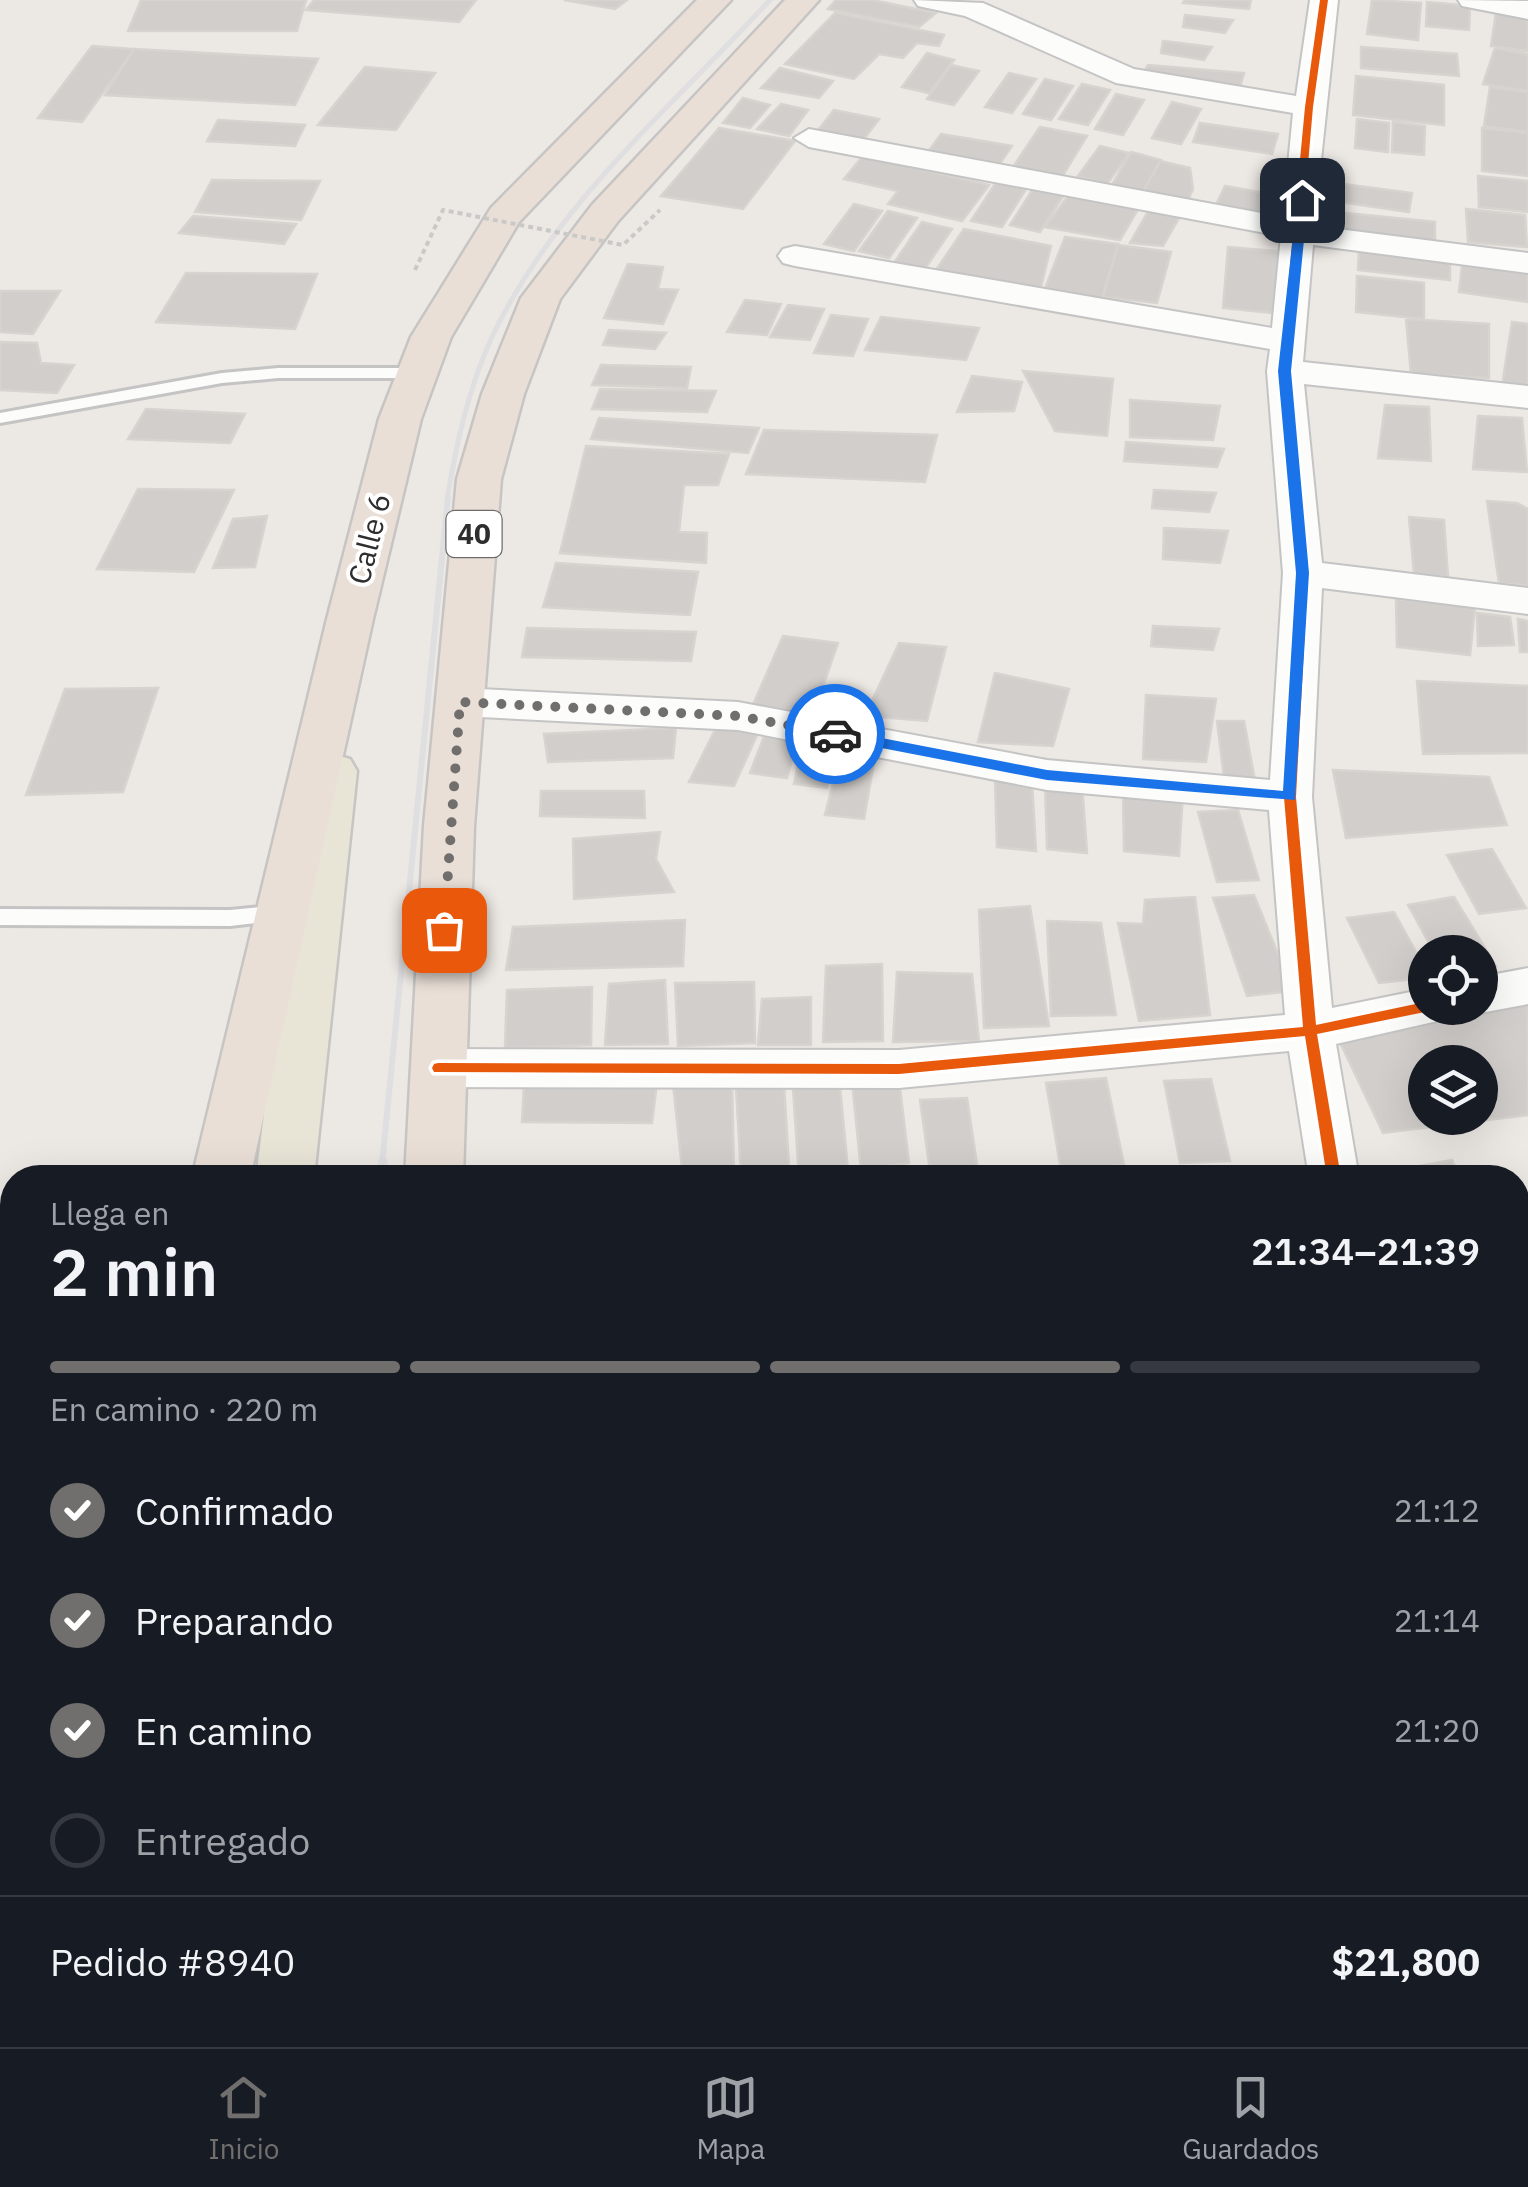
<!DOCTYPE html>
<html lang="es">
<head>
<meta charset="utf-8">
<style>
  :root { --surface:#171b24; --page:#20242c; --text:#f1f3f6; --muted:#9ea1a6; --line:#363941; --accent:#706f6e }
  body { margin:0; font-family:"IBM Plex Sans",sans-serif; background:var(--page); color:var(--text); height:100vh; display:flex; flex-direction:column; font-size:38px; white-space:nowrap }
  * { box-sizing:border-box; margin:0 }
  p { font-size:32px; color:var(--muted) }
  .icon { flex:none; width:55px; height:55px; fill:none; stroke:currentColor; stroke-width:2; stroke-linecap:round; stroke-linejoin:round }
  .map { position:relative; flex:1; overflow:hidden }
  .panel { position:absolute; left:0px; top:1165px; width:1530px; height:882px; display:flex; flex-direction:column; background:var(--surface); border-radius:40px 40px 0 0; box-shadow:0 10px 40px #0002 }
  .panel>* { flex:none }
  .controls { position:absolute; left:1408px; top:935px; display:grid; gap:20px }
  .controls a { display:grid; place-items:center; width:90px; height:90px; border-radius:50%; background:var(--surface); box-shadow:0 10px 40px #0002; font-size:50px }
  .pin { position:absolute; display:grid; place-items:center; width:85px; height:85px; color:#fff; margin:-42px; border-radius:20px; box-shadow:0 5px 15px #0006 }
  .courier { position:absolute; display:grid; place-items:center; width:100px; height:100px; margin:-50px; border:8px solid #1a73e8; border-radius:50%; background:#fff; color:#222; box-shadow:0 2px 12px #0007 }
  .headline em { font-style:normal; font-weight:600 }
  .headline div { display:flex; flex-direction:column-reverse }
  .headline { display:flex; align-items:center; justify-content:space-between; height:170px; padding:0 50px }
  h1 { font-size:65px; font-weight:600; line-height:75px }
  .bar { display:grid; grid-template-columns:repeat(4,1fr); gap:15px 10px; align-content:center; height:120px; padding:0 50px }
  .bar i { height:12px; border-radius:8px; background:var(--line) }
  .bar .current { background:var(--accent) }
  .bar p { grid-column:span 4 }
  .line { display:flex; align-items:center; gap:25px; padding:0 50px; border-top:2px solid var(--line) }
  .line div { flex:1 }
  ol { padding:0 50px; list-style:none }
  li { display:flex; align-items:center; gap:30px; height:110px }
  li p { margin-inline-start:auto }
  li .icon { padding:10px; border-radius:50%; background:var(--accent); color:#fff; stroke-width:4 }
  li:last-child { color:var(--muted) }
  li i { width:55px; height:55px; border:5px solid var(--line); border-radius:50% }
  .menu { display:flex; justify-content:space-around; align-items:center; height:140px; border-top:2px solid var(--line); background:var(--surface); font-size:28px; color:var(--muted) }
  .menu a { display:grid; justify-items:center; gap:5px }
  .menu .current { color:var(--accent) }
  .map>svg:first-child { display:block }
</style>
</head>
<body>
<div class="map">
<svg width="1528" height="2047" viewBox="0 0 1528 2047">
  <rect width="100%" height="100%" fill="#ece8e4"/>
  <path fill="#d1cecb" stroke="#d7d4d0" stroke-width="2.5" fill-rule="evenodd" d="M141,0h165l-9,31h-169z
    M314,0h162l-17,22 -153,-12z
    M564,0h63l-12,9z
    M836,0h36l64,13 -17,14 -91,-18z
    M1185,0h66l-2,9 -66,-6z
    M1372,0l49,3 -3,37 -51,-6z
    M1427,2l43,4 -1,24 -43,-4z
    M1497,6l31,16v29l-37,-5z
    M835,13l109,22 -5,11 -22,-3 -14,15 -24,-4 -25,25 -69,-15z
    M1185,15l48,5 -8,13 -42,-6z
    M1163,41l49,6 -8,13 -43,-7z
    M92,46l42,3 -52,73 -44,-4z
    M1361,47l96,7 2,22 -98,-8z
    M1495,48l33,6v37l-45,-7z
    M134,49l184,10 -23,46 -190,-10z
    M927,53l27,7 -25,33 -27,-6z
    M951,65l28,6 -25,34 -27,-6z
    M1148,65l96,8 -4,14 -99,-10z
    M365,67l70,6 -39,57 -78,-5z
    M780,68l53,13 -14,17 -58,-10z
    M1009,73l27,6 -24,34 -27,-6z
    M1356,76l88,9v40l-91,-10z
    M1045,79l28,7 -22,34 -28,-6z
    M1082,84l28,6 -22,35 -29,-6z
    M1490,87l38,5v40l-44,-6z
    M1116,94l28,6 -21,35 -28,-6z
    M743,98l27,7 -20,23 -27,-5z
    M1172,102l29,7 -20,35 -29,-6z
    M781,104l27,6 -19,26 -32,-7z
    M834,110l45,9 -18,24 -45,-10z
    M1357,119l32,4 -1,29 -33,-4z
    M218,120l87,5 -10,21 -88,-5z
    M1393,122l32,4 -1,29 -32,-3z
    M1200,123l78,11 -6,20 -79,-12z
    M1040,127l47,9 -27,44 -49,-10z
    M719,128l76,13 -52,68 -82,-13z
    M1482,128l46,5v43l-46,-5z
    M941,134l71,12 -15,22 -72,-12z
    M1100,146l29,7 -22,31 -29,-8z
    M1131,152l30,8 -21,37 -31,-7z
    M863,156l126,29 -27,36 -74,-17 10,-13 -54,-12z
    M1160,161l30,7 3,21 -8,18 -46,-8z
    M1478,176l50,5v31l-49,-5z
    M212,180l108,1 -19,39 -106,-8z
    M997,181l29,8 -24,38 -31,-6z
    M1343,184l69,9 -3,19 -69,-10z
    M1035,186l30,7 -25,39 -30,-7z
    M1225,186l63,11 -9,20 -63,-12z
    M1070,193l70,13 -20,34 -75,-13z
    M854,204l28,7 -28,40 -30,-7z
    M1150,208l33,3 -20,35 -33,-3z
    M1466,209l59,6 2,32 -59,-5z
    M888,211l29,7 -28,40 -30,-7z
    M1346,213l89,9v20l-90,-9z
    M193,216l103,8 -12,20 -105,-11z
    M922,222l30,7 -28,41 -30,-7z
    M964,229l87,17 -11,45 -104,-21z
    M1065,237l53,7 -17,58 -57,-11z
    M1118,245l53,7 -14,51 -54,-6z
    M1228,247l58,5 -3,62 -60,-6z
    M1359,250l91,10v20l-92,-10z
    M1463,258l65,9v35l-69,-10z
    M628,264l35,3 -5,22 20,1 -15,34 -59,-6z
    M186,273l131,1 -22,55 -139,-7z
    M1357,276l67,7v36l-68,-7z
    M0,291h60l-27,43 -33,-2z
    M745,300l36,4 -14,31 -40,-3z
    M788,305l36,4 -14,31 -40,-3z
    M831,315l37,4 -15,37 -39,-3z
    M881,317l98,11 -13,32 -101,-10z
    M1406,319l83,5v54l-78,-4z
    M1512,322l16,2v65l-26,-3z
    M609,330l57,3 -11,16 -52,-4z
    M0,342l37,1 4,20 33,2 -17,28 -57,-3z
    M601,365l90,2 -4,21 -95,-3z
    M1023,371l90,8 -6,57 -52,-5z
    M972,376l50,6 -8,29 -57,1z
    M600,389l116,2 -9,21 -115,-3z
    M1130,400l90,6 -7,34 -83,-3z
    M1385,405l44,2 2,54 -53,-3z
    M146,409l99,5 -15,29 -102,-4z
    M1478,416l44,2 5,54 -54,-3z
    M599,418l160,10 -11,25 -157,-14z
    M764,430l173,5 -12,47 -179,-8z
    M1126,442l98,7 -7,18 -93,-6z
    M586,446l143,8 -11,31h-34l-5,47 28,1 -1,30 -146,-10z
    M138,489l96,1 -40,82 -97,-3z
    M1154,490l62,3 -7,19 -57,-4z
    M1487,501l30,2 11,6v77l-29,-3z
    M267,516l-12,51 -42,1 20,-49z
    M1409,517l35,3 4,57 -34,-3z
    M1164,528l64,3 -8,32 -57,-4z
    M556,563l142,9 -8,43 -147,-8z
    M1396,599l79,8 -5,48 -73,-8z
    M1477,613l33,4 4,28 -36,1z
    M1518,619l10,2v31h-8z
    M1153,626l66,3 -6,21 -62,-4z
    M527,628l169,4 -5,29 -169,-4z
    M783,636l55,7 -24,69 -62,-5z
    M899,643l47,4 -19,74 -62,-5z
    M995,673l74,16 -16,57 -75,-4z
    M1417,681l111,5v67l-105,1z
    M158,688l-35,104 -97,3 39,-106z
    M1146,695l70,4 -10,63 -63,-3z
    M1217,721h27l12,65 -31,-1z
    M768,726l32,6 -13,46 -37,-5z
    M676,728l-3,30 -125,4 -4,-28z
    M716,728l42,5 -24,53 -45,-4z
    M802,745l34,7 -9,36 -33,-4z
    M840,755l34,7 -10,57 -39,-4z
    M1333,770l156,7 18,48 -161,13z
    M995,780l37,1 4,70 -39,-4z
    M1045,782l37,2 5,69 -40,-4z
    M541,791h103l1,27 -105,-2z
    M1123,793h60l-4,63 -55,-5z
    M1238,810l21,70 -42,2 -19,-70z
    M660,832l-4,27 18,33 -100,7 -1,-60z
    M1492,849l34,59 -47,6 -32,-59z
    M1254,895l39,96 -46,5 -34,-98z
    M1195,897l15,118 -71,6 -21,-98 25,1 2,-24z
    M1454,897l42,69 -16,3v-17h-46l-26,-47z
    M1030,906l19,120 -65,2 -5,-118z
    M1394,912l31,56v10l-46,5 -32,-65z
    M685,920l-2,46 -177,4 7,-43z
    M1047,921l54,2 15,92 -65,1z
    M882,964l1,77 -60,1 3,-76z
    M897,972l75,2 7,67 -86,1z
    M665,980l3,64 -63,1 4,-61z
    M754,982l1,61 -77,3 -3,-63z
    M592,987l-1,58 -86,3 2,-58z
    M811,997v48h-53l4,-46z
    M1528,1001v114l-145,18 -46,-97 90,-11zM1425,1062h55v56h-55z
    M1106,1078l18,87 -63,5 -15,-87z
    M1211,1079l19,82 -50,2 -16,-82z
    M732,1080l2,98h-51l-10,-94z
    M899,1080l10,83 -48,7 -9,-88z
    M657,1082l-5,41 -130,-1 2,-37z
    M784,1084l5,83 -48,7 -5,-87z
    M840,1087l8,83 -49,7 -6,-88z
    M967,1098l12,80h-48l-11,-78z
    M1452,1160l8,18h-47l-4,-10z
    M1518,1346l10,23v21l-10,1z
    M1518,1530h10v87l-10,-1z
    M1518,1650l10,1v48h-10z
    M1518,1769l10,1v53l-10,-1z
    M1518,1890h10v76h-10z
    M524,2035h192v12h-193z"/>
  <g fill="none" stroke-linecap="round" stroke-linejoin="round">
    <defs>
      <path id="lane" d="M278,368h139l8,5 -8,5h-139l-56,5 -222,40v-10l222,-40z
        M282,905l11,8 -3,6 -60,7 -230,-1v-16l230,1z
        M12,1477v24l-12,1v-24z
        M12,1973v34l-12,6v-34z"/>
      <path id="street" d="M914,0l69,3 151,66 162,27 14,-96h28l-24,226 214,27v20l-215,-28 -10,117 225,24v22l-224,-24 18,179 206,25v26l-206,-26 -10,209 20,211 93,-19v19h23l-6,12 -106,24 23,134h-50l-20,-127 -390,37 -461,-1 -17,-6 -7,-13 7,-13 17,-6 461,1 386,-35 -16,-205 -222,-20 -309,-60 -278,-14 -15,-4 -6,-10 6,-10 15,-4 278,14 309,58 223,20 13,-207 -16,-202 3,-22 -475,-83 -12,-3 -5,-7 5,-7 12,-3 477,82 9,-92 -472,-89 -15,-9 15,-9 474,88 10,-104 -177,-30 -151,-67 -47,-10z
        M1458,0l70,1v18l-66,-13z
        M1528,968v36l-48,9 -17,-5h17v-31z
        M1528,1247v44l-10,2v-44z
        M1346,2035h66l1,12h-66z"/>
      <path id="primary" d="M332,754l18,5 7,12 -43,407h-58l51,-407 7,-12z
        M124,2035h78l-1,12h-78z"/>
      <path id="highway" d="M697,0h34l-212,222 -68,115 -30,82 -48,200 -123,559h-58l135,-559 52,-200 32,-82 80,-129z
        M785,0h34l-201,221 -58,78 -36,95 -23,85 -27,347 -11,352h-58l19,-352 33,-347 25,-85 39,-96 71,-93z
        M12,2033v2h77l-2,12h-78z
        M341,2035h78l-1,12h-78z"/>
    </defs>
    <use href="#lane" stroke="#c5c4c5" stroke-width="6"/>
    <use href="#street" stroke="#c5c4c5" stroke-width="4"/>
    <use href="#primary" stroke="#c6c5c4" stroke-width="5"/>
    <use href="#highway" stroke="#c6c5c4" stroke-width="5"/>
    <use href="#lane" fill="#fcfcfb" fill-rule="evenodd"/>
    <use href="#street" fill="#fcfcfb" fill-rule="evenodd"/>
    <use href="#primary" fill="#e8e4d6" fill-rule="evenodd"/>
    <use href="#highway" fill="#eadfd6" fill-rule="evenodd"/>
    <path stroke="#dfdfe1" stroke-width="5" d="M447,500c9,-55 21,-110 44,-161 62,-133 182,-233 279,-339"/>
    <path stroke="#dfdfe1" stroke-width="6" d="M382,1164l66,-667"/>
    <path stroke="#dfdfe1" stroke-width="9" d="M381,1178l2,-17
      M277,2047l2,-12"/>
    <path stroke="#c9c9c8" stroke-width="4" stroke-dasharray="5 4" stroke-linecap="butt" d="M415,270l28,-60 180,35 37,-35"/>
    <defs>
      <path id="cycleway" d="M1320,0h8l-15,107 -23,264 18,202 -12,224 20,228 109,-23v6h6l-6,4 -108,22 24,144h-14l-22,-142 -406,38 -465,-2 -2,-4 2,-4 4,-1 461,1 404,-37 -19,-230 14,-224 -18,-202 25,-264z"/>
    </defs>
    <use href="#cycleway" stroke="#fff" stroke-width="7"/>
    <use href="#cycleway" fill="#e8590c" fill-rule="evenodd"/>
  </g>
  <path fill="#1a73e8" d="M1302,197l6,3 -17,171 18,202 -14,227 -248,-20 -217,-42 -2,-4 7,-5 212,41 236,21 13,-218 -18,-202 19,-171z"/>
  <g fill="none" stroke-linecap="round" stroke-linejoin="round">
    <path stroke="#706f6e" stroke-width="10" stroke-dasharray="0 18" d="M444,930l16,-228 278,14 97,18"/>
  </g>
  <g text-anchor="middle" stroke-width="8" stroke-linejoin="round" paint-order="stroke">
    <rect fill="#fff" stroke="#6d6d6d" stroke-width="2.5" x="446.5" y="511" width="55" height="46" rx="8"/>
    <g font-size="28" font-weight="bold" fill="#2e2e2e">
      <text x="474" y="544">40</text>
    </g>
    <g font-size="30" fill="#2e2e2e" stroke="#fff">
      <text transform="translate(370 539) rotate(-76)" y="10">Calle 6</text>
    </g>
  </g>
</svg>
<div class="controls">
<a><svg class="icon" aria-label="locate" viewBox="0 0 24 24"><circle cx="12" cy="12" r="6"/><path d="M12 2v4M12 18v4M2 12h4M18 12h4"/></svg></a>
<a><svg class="icon" aria-label="layers" viewBox="0 0 24 24"><path d="M12 4l9 5-9 5-9-5zM3 14l9 5 9-5"/></svg></a>
</div>
<div class="pin" style="left:444px;top:930px;background:#ea580c"><svg class="icon" aria-label="bag" viewBox="0 0 24 24"><path d="M5 8h14l-1 12H6zM9 8a3 3 0 0 1 6 0"/></svg></div>
<div class="pin" style="left:1302px;top:200px;background:#1f2937"><svg class="icon" aria-label="home" viewBox="0 0 24 24"><path d="M3 11l9-7 9 7M6 9v11h12V9"/></svg></div>
<div class="courier" style="left:835px;top:734px"><svg class="icon" aria-label="car" viewBox="0 0 24 24"><path d="M5 17H2v-5l4-1 3-4h7l3 4 3 1v5h-3M9 17h6M6 11h13"/><circle cx="7" cy="17" r="2"/><circle cx="17" cy="17" r="2"/></svg></div>
<section class="panel">
<div class="headline"><div><h1>2 min</h1><p>Llega en</p></div><em>21:34–21:39</em></div>
<div class="bar"><i class="current"></i><i class="current"></i><i class="current"></i><i></i><p>En camino · 220 m</p></div>
<ol>
<li><svg class="icon" aria-label="check" viewBox="0 0 24 24"><path d="M5 12l5 5 9-10"/></svg>Confirmado<p>21:12</p></li>
<li><svg class="icon" aria-label="check" viewBox="0 0 24 24"><path d="M5 12l5 5 9-10"/></svg>Preparando<p>21:14</p></li>
<li><svg class="icon" aria-label="check" viewBox="0 0 24 24"><path d="M5 12l5 5 9-10"/></svg>En camino<p>21:20</p></li>
<li><i></i>Entregado</li>
</ol>
<div class="line" style="height:130px"><div>Pedido #8940</div><b>$21,800</b></div>
</section>
</div>
<nav class="menu">
<a class="current"><svg class="icon" aria-label="home" viewBox="0 0 24 24"><path d="M3 11l9-7 9 7M6 9v11h12V9"/></svg>Inicio</a>
<a><svg class="icon" aria-label="map" viewBox="0 0 24 24"><path d="M3 6l6-2 6 2 6-2v14l-6 2-6-2-6 2zM9 4v14M15 6v14"/></svg>Mapa</a>
<a><svg class="icon" aria-label="saved" viewBox="0 0 24 24"><path d="M7 4h10v16l-5-4-5 4z"/></svg>Guardados</a>
</nav>
</body>
</html>
